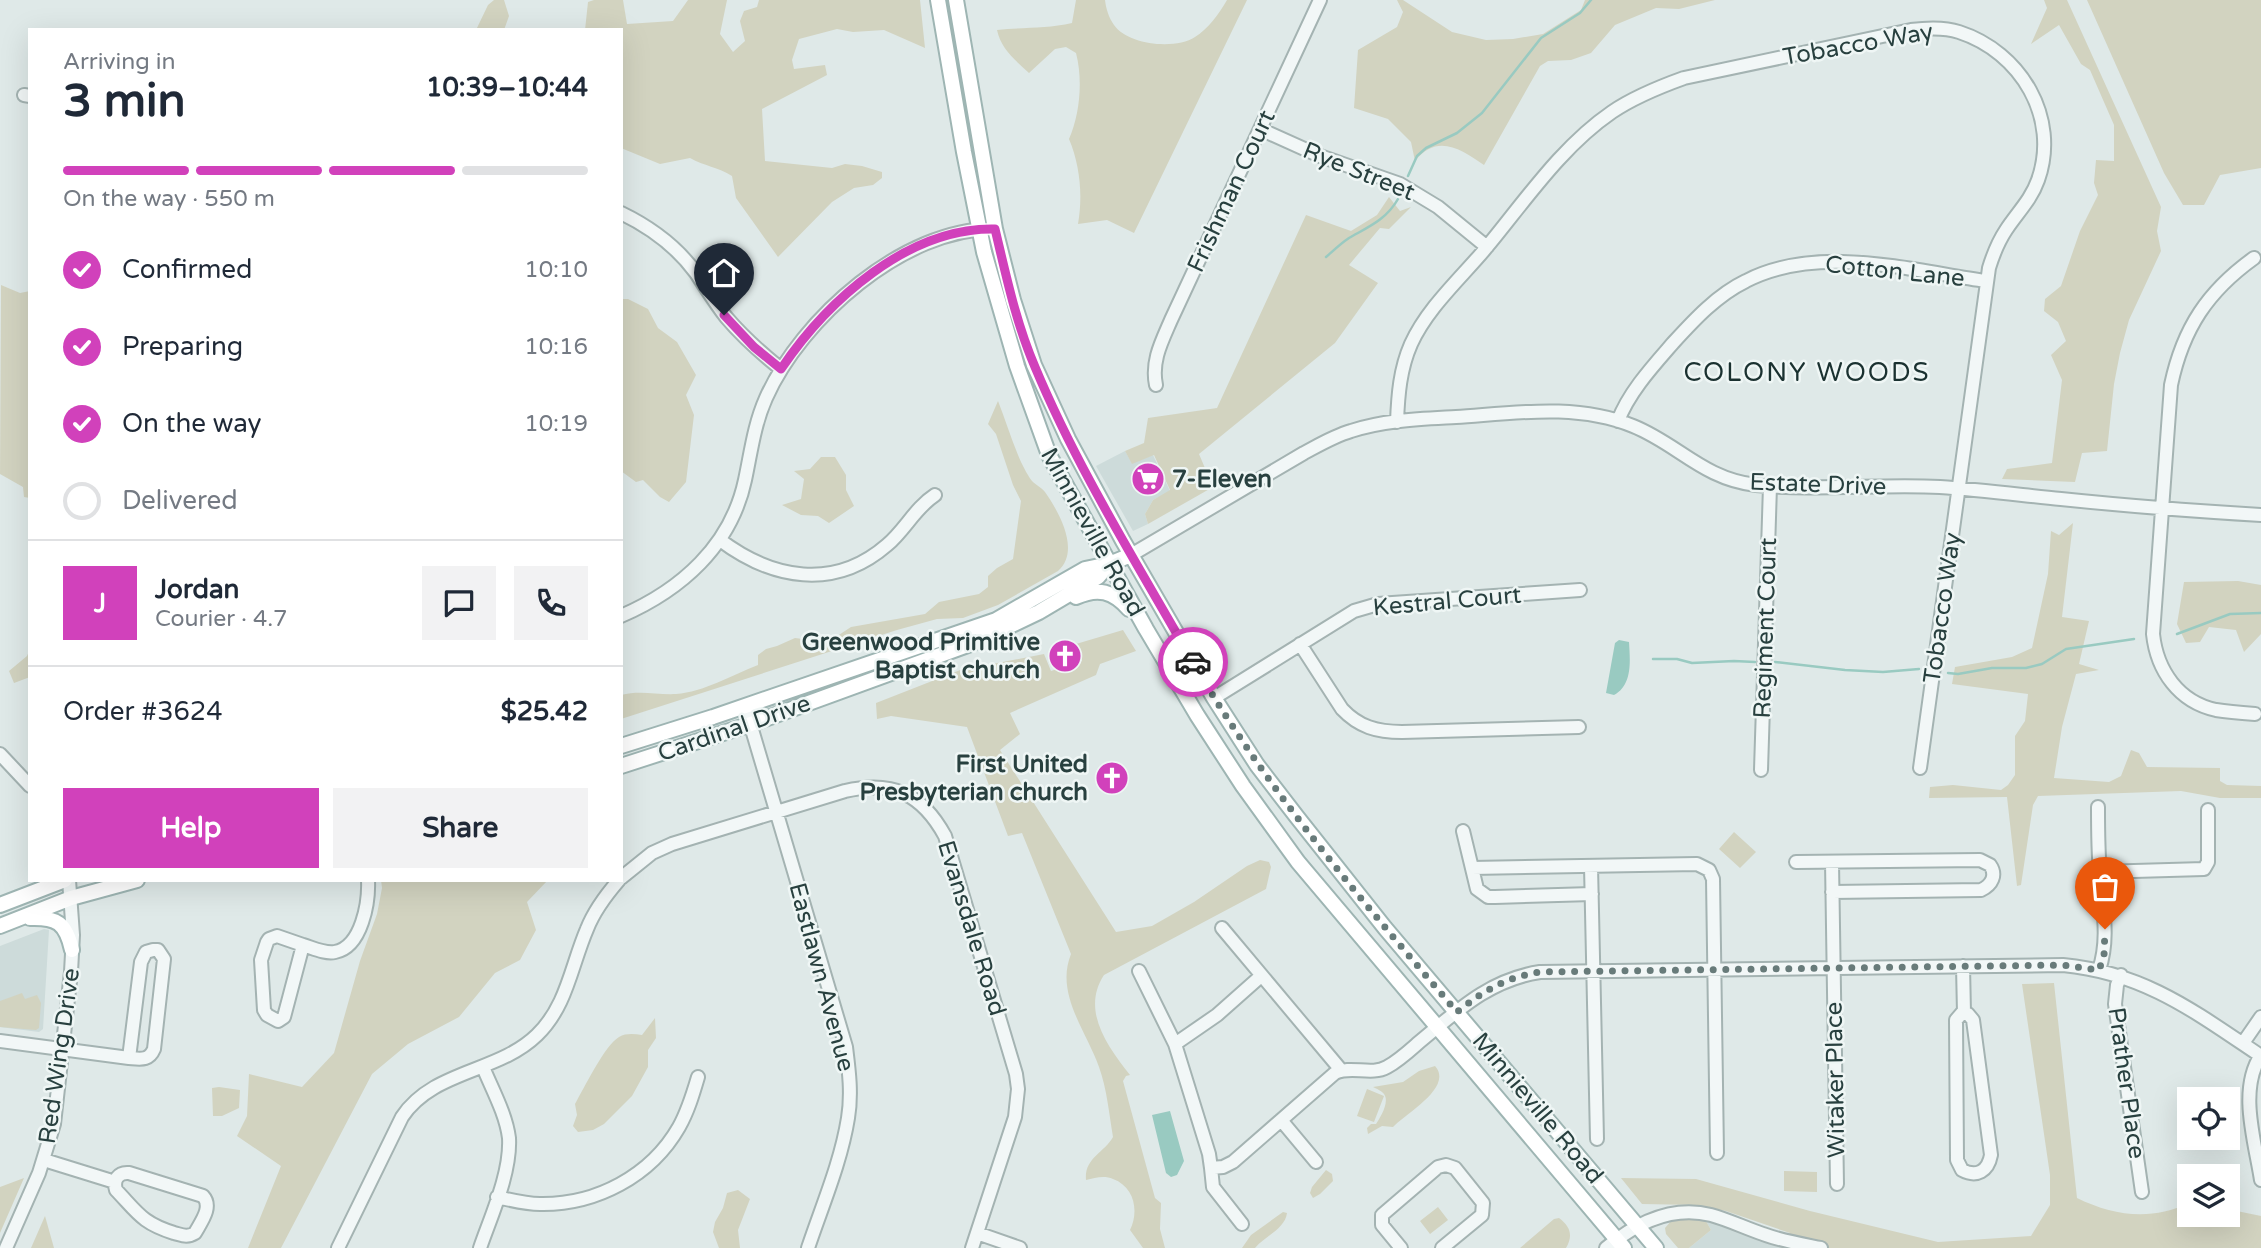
<!DOCTYPE html>
<html lang="en">
<head>
<meta charset="utf-8">
<style>
  :root { --surface:#fff; --page:#f2f2f3; --text:#1f2937; --muted:#747a83; --line:#e0e1e3; --accent:#d141bb }
  body { margin:0; font-family:"Varela Round",sans-serif; background:var(--page); color:var(--text); height:100vh; display:flex; flex-direction:column; font-size:26px; white-space:nowrap }
  * { box-sizing:border-box; margin:0 }
  p { font-size:23px; color:var(--muted) }
  .icon { flex:none; width:38px; height:38px; fill:none; stroke:currentColor; stroke-width:2; stroke-linecap:round; stroke-linejoin:round }
  .map { position:relative; flex:1; overflow:hidden }
  .sheet { position:absolute; left:28px; top:28px; width:595px; height:854px; display:flex; flex-direction:column; background:var(--surface); border-radius:0px; box-shadow:0 7px 28px #0002 }
  .sheet>* { flex:none }
  .tools { position:absolute; left:2177px; top:1087px; display:grid; gap:14px }
  .tools a { display:grid; place-items:center; width:63px; height:63px; border-radius:0px; background:var(--surface); box-shadow:0 7px 28px #0002; font-size:35px }
  .pin { position:absolute; display:grid; place-items:center; width:60px; height:60px; color:#fff; margin:-72px -30px; border-radius:50% 50% 50% 0; rotate:-45deg; box-shadow:0 0 7px #0007 }
  .pin .icon { rotate:45deg }
  .courier { position:absolute; display:grid; place-items:center; width:70px; height:70px; margin:-35px; border:5px solid #d141bb; border-radius:50%; background:#fff; color:#222; box-shadow:0 2px 9px #0007 }
  .headline em { font-style:normal; font-weight:700 }
  .headline div { display:flex; flex-direction:column-reverse }
  .headline { display:flex; align-items:center; justify-content:space-between; height:119px; padding:0 35px }
  h1 { font-size:46px; font-weight:700; line-height:52px }
  .bar { display:grid; grid-template-columns:repeat(4,1fr); gap:10px 7px; align-content:center; height:84px; padding:0 35px }
  .bar i { height:9px; border-radius:5px; background:var(--line) }
  .bar .on { background:var(--accent) }
  .bar p { grid-column:span 4 }
  .line { display:flex; align-items:center; gap:18px; padding:0 35px; border-top:2px solid var(--line) }
  .line div { flex:1 }
  .round { display:grid; place-items:center; flex:none; width:74px; height:74px; border-radius:0px; background:var(--page) }
  ol { padding:0 35px; list-style:none }
  li { display:flex; align-items:center; gap:21px; height:77px }
  li p { margin-inline-start:auto }
  li .icon { padding:7px; border-radius:50%; background:var(--accent); color:#fff; stroke-width:4 }
  li:last-child { color:var(--muted) }
  li i { width:38px; height:38px; border:4px solid var(--line); border-radius:50% }
  .cta { display:flex; gap:14px; margin-top:auto; padding:14px 35px }
  .cta a { flex:1; height:80px; border-radius:0px; background:var(--accent); color:#fff; font-size:28px; font-weight:700; line-height:80px; text-align:center }
  .cta a+a { background:var(--page); color:var(--text) }
  .map>svg:first-child { display:block }
</style>
</head>
<body>
<div class="map">
<svg width="2261" height="1248" viewBox="0 0 2261 1248">
  <rect width="100%" height="100%" fill="#dfe9e8"/>
  <path fill="#cddbda" d="M1125,451l7,12 21,-8 17,36 -17,9 -8,14 3,10 -15,7 -37,-65z
    M44,929l5,1 -6,99 -4,3 -39,-5v-81z
    M1706,1221l76,25 -1,2h-92l22,-18z"/>
  <path fill="#d2d3c0" d="M494,0h10l5,16 -5,14h-28l12,-25z
    M594,0h29l4,24 46,-3 15,-21h39l-7,34 13,18 12,-11 -5,-20 4,-10 13,-4 2,-7h161l5,48 -41,-18 -31,2 -16,-3 -38,10 -7,21 2,9 31,-4 2,10 -65,34 3,52 67,7 13,-4 17,2 20,6v6l-9,7 -19,3 -22,14 -54,55 -42,-59 -4,-22c-14,-9 -28,-10 -42,-18l-30,6 -39,-16v-118h-36l3,-28z
    M1076,0h29c1,9 4,18 9,25 14,20 61,25 81,12 13,-8 24,-23 32,-37h20l-113,233 -27,-13 -29,4c5,-28 2,-59 -9,-85 11,-25 14,-59 7,-86l-10,-6 -11,2 -26,24c-14,-13 -28,-24 -32,-43 26,-3 50,-1 75,-7z
    M1397,0h6l49,32 34,8 27,-1 30,-5 38,-24 4,-10h130l-36,9 -23,-1 -41,17 -24,28 -20,7 -23,1 -8,5 -56,99c-23,-16 -47,-32 -69,-4l-4,-19 -23,-23 -34,-11 4,-58 39,-23 6,-15z
    M2044,0h23l94,207 -4,24 4,20 -32,69 -9,33 -6,31 -7,67 -25,2 -7,29 -73,-3 5,-10 45,-6 10,-83 -11,-25 15,-14 -8,-19 -14,-11 1,-12 16,-13 19,-55 18,-36 -4,-12 2,-23 18,1v-36l-24,-55 -9,-6 -22,-39 -28,19 16,-36z
    M2087,0h174v168l-41,7 -16,30h-21l-19,-32z
    M1389,197l11,14 11,-4 -22,22 -9,-1 -31,37 29,18 -43,60 -136,111 14,33 -65,37 -3,-10 8,-14 17,-10 -16,-35 -22,9 -7,-13 19,-8 4,-25 69,-10 89,-193 45,16 26,-16z
    M1,285l19,8 10,-2v207l-6,-1 -1,-10 -23,-13z
    M621,299h7l20,10 10,19 19,14 19,33 -10,20 8,20 -8,67 -17,20 -9,-5 -17,-17 -7,2 -15,-11z
    M998,401c8,20 14,41 23,61 3,6 7,14 11,19 4,4 9,6 13,11 14,20 36,59 13,79l-60,34 -35,13 -26,1 -40,11 -276,89v-24c19,-5 36,0 55,-1 28,-2 56,-19 82,-29v-10l8,-6 11,-3 18,-8 15,2 12,6 29,-19 74,-13 14,-12 40,-8 9,-7v-11l9,-8 16,-9 8,-58 -8,-16 -17,-51 -8,-10z
    M821,457h14l11,18v15l8,16 -25,17 -11,-7 -17,-1 -19,-10 19,-6 3,-20 -10,-8 16,-2z
    M2073,523l-11,94 27,4 -10,43 20,6 -23,4 -14,53 -8,51 55,4 12,-6 10,-26 8,3 8,14 73,1v13l7,4 34,1v12h-41l-39,-7 -143,5 -5,9 -12,80 -4,1 -10,-89 -78,1 1,-11 23,-2 48,5 7,-5 7,-10v-39l10,-15 3,-27 -76,-10 3,-17 57,-10 20,-9 16,-74 3,-43 8,4z
    M2238,581l23,4v49l-17,18 -8,-22 -27,-3 -9,15 -14,1 -9,-19 7,-42z
    M1123,630l13,21 -36,13 -4,11 -86,38 10,21 -20,16 116,182 36,-6 42,-24 53,-36 13,-6 9,2 2,5 -5,22 -162,86c-23,35 3,71 26,100l-4,1 -3,5 32,117 6,5 -1,26 5,19h-22l-13,-18c9,-18 5,-43 -17,-51 -9,-4 -18,-1 -27,1 -2,-22 18,-27 27,-43 -4,-23 -6,-48 -14,-70 -13,-37 -44,-73 -28,-113l-49,-121 -14,3 -41,-109 -76,-11 -14,3 -1,-16 97,-38 9,1 62,-12 7,17 31,-10 -6,-17z
    M30,649v28l-16,6 -5,-12 18,-15z
    M1734,832l22,20 -16,16 -21,-19z
    M381,880h167l-21,22 9,28 -16,30 -25,13 -36,44 -51,27 -36,30 -91,174h-33l33,-82 -44,-30 10,-20 2,-42 53,13 32,-34 26,-92 17,-47 5,-26z
    M2054,983l23,215c37,18 74,23 112,5v11h39l1,-9 3,5 29,6v32h-480l9,-15 -64,-22 -31,-6 -53,-1 -21,-26 75,1 114,32 128,31 93,-6 19,-31v-30l-28,-191z
    M22,993l3,6 12,-4 4,8 -2,25 -3,2 -36,-3v-26z
    M655,1018l1,20 -8,12v17l-16,29 -28,28 -11,6 -15,2 -5,-6 4,-11 -2,-11c9,-16 30,-59 44,-67 7,-4 15,-3 23,-2z
    M1435,1066c19,21 -30,48 -42,61l-11,-1 -14,8 -1,-6 4,-4h5c4,-6 14,-22 8,-30 -2,-3 -7,-5 -11,-7l30,-5 16,-11z
    M219,1087l21,3 -1,18 -17,8h-9l-1,-28z
    M1367,1089l17,7 -10,26 -17,-6z
    M1326,1170l6,4 1,7 -13,13 -7,4 -3,-5 2,-6z
    M1784,1171l33,1v20l-33,-1z
    M24,1178l-24,55v-46z
    M738,1190l12,9 -12,31 2,18h-21l-6,-16 2,-10 8,-14 4,-15z
    M1438,1207l10,13 -18,14 -10,-13z
    M1283,1212l4,1c-2,16 -22,23 -32,35h-13l9,-13z
    M45,1216l9,32h-23z
    M1559,1218c12,9 14,18 7,30h-46l34,-29z
    M1685,1219l21,2 5,9 -22,18h-11l-12,-14 -1,-6 6,-7z"/>
  <path fill="#99cac1" d="M1619,640l10,2c1,18 4,43 -15,53l-8,-2 9,-50z
    M1170,1111l14,50 -7,14 -6,2 -5,-4 -14,-58z"/>
  <g fill="none" stroke-linecap="round" stroke-linejoin="round">
    <path stroke="#99cac1" stroke-width="2.5" d="M1408,176l9,-20 9,-8 31,-15 25,-20 59,-75 39,-25 11,-13
      M1326,257c7,-6 14,-13 23,-19 19,-11 37,-18 49,-39
      M2177,634l53,-20 31,-1
      M1653,659h24l15,4 42,-2 21,1
      M1775,662l70,8 38,2 36,-3
      M1948,673l10,1 34,-6h34l16,-4 24,-15 68,-10"/>
    <defs>
      <path id="minor" d="M24,95l6,1
        M1260,129l60,27 80,28 38,23 49,40
        M621,213c29,14 56,34 75,60 10,15 19,30 30,44 17,20 35,36 55,52
        M2254,258c-46,33 -71,70 -83,127l-18,249c4,37 26,68 63,76 13,2 26,3 39,4
        M1156,385c-5,-24 6,-44 15,-65l149,-320
        M1618,421c11,-29 35,-55 55,-78 21,-23 44,-48 73,-62 72,-37 163,-11 240,0
        M1397,422c1,-27 3,-53 14,-78 17,-37 50,-66 75,-96 39,-47 75,-101 126,-136 22,-15 47,-25 72,-34l227,-48c16,-2 33,-3 48,2 62,20 101,86 79,148 -7,20 -21,33 -32,50 -8,12 -13,25 -17,38l-69,500
        M720,540c52,39 114,51 167,5 18,-15 28,-37 48,-50
        M1131,555l173,-102c15,-8 30,-17 47,-22 33,-11 70,-12 105,-14 59,-4 120,-14 177,9 45,18 70,53 123,59 61,6 123,-1 184,2 41,3 81,8 121,12 67,7 133,12 200,16
        M621,616c60,-26 110,-70 124,-136 6,-28 9,-55 21,-82 35,-79 138,-171 229,-169
        M1300,644l42,65c17,18 35,23 60,23l177,-5
        M1214,698l140,-87 24,-7 202,-14
        M745,706l101,341c3,24 6,47 2,71 -7,44 -26,88 -40,130
        M0,754l30,32
        M1761,770l9,-284
        M2098,807c0,22 0,44 2,65 2,34 10,65 -1,98
        M1463,831l14,58 11,8h7l97,-3
        M1796,862l184,-2 10,5c7,10 2,20 -9,25l-149,2
        M1832,862l5,322
        M1591,866l6,273
        M1472,868l225,-4 12,6 4,9 4,274
        M2099,872l105,-3 4,-7v-52
        M621,878l31,-25 20,-9 173,-53c48,-11 77,3 100,45l71,238 2,15 -3,28 -43,131
        M1222,928l119,142
        M277,936l26,9 -19,72 -6,4 -11,-6 -3,-5 -3,-50 6,-18 2,-3z
        M303,945c10,3 22,9 32,7 27,-5 34,-50 33,-72
        M153,950h5l6,9 -10,90c-5,12 -13,10 -25,9l12,-96 5,-10z
        M1963,966l1,47
        M1139,971l36,73
        M2121,975l-4,10 -2,19 27,188
        M1261,976l-44,39 -42,29 34,110 2,14 12,-1 10,-5 102,-89c16,-8 36,3 52,-6 11,-6 21,-15 30,-23 39,-32 71,-64 123,-72l523,-7c82,8 132,47 198,91
        M1962,1013l6,1 5,6 18,135c-3,16 -14,23 -29,15l-5,-10 -1,-140z
        M0,1041l129,17
        M2243,1043l18,-26
        M2261,1055c-23,35 -6,86 0,125
        M1281,1120l35,42
        M44,1160l71,22
        M1211,1168l2,19 29,37
        M129,1173l74,23c10,11 -2,26 -8,37 -8,5 -13,2 -21,0 -32,-10 -36,-20 -58,-43 -3,-10 2,-18 13,-17z
        M497,1197c14,3 28,7 43,7 56,1 111,-28 139,-77 9,-16 14,-33 19,-50
        M977,1233l43,15
        M6,1248l33,-75 15,-49 17,-152 2,-37 -4,-55
        M338,1248l64,-131c31,-47 96,-44 135,-82 30,-29 34,-69 50,-106 7,-18 19,-34 32,-49
        M480,1248c11,-32 31,-75 29,-110 -3,-24 -17,-49 -26,-71
        M1401,1248l-19,-23v-10l56,-48 8,-2 9,3 28,35 -1,12 -40,33
        M1606,1248c30,-25 66,-43 105,-33 18,5 34,13 52,19 19,7 38,10 58,14"/>
      <path id="major" d="M938,0l26,152 20,100 33,114 32,89 97,174 51,86 46,71 55,76 326,386
        M956,0l39,229 18,71 21,65 34,74 55,102 91,157 43,67 40,52 88,111 271,320
        M1076,597c22,-10 37,-6 53,12
        M621,746l92,-29 283,-97 89,-51 24,-5 22,-9
        M621,766l130,-42 225,-82 63,-30 59,-35 11,-13
        M0,905l65,-25
        M30,918c27,-1 36,5 42,32
        M0,926l71,-28 66,-18"/>
    </defs>
    <use href="#minor" stroke="#a4b3b2" stroke-width="16"/>
    <use href="#major" stroke="#9eb5b3" stroke-width="18"/>
    <use href="#minor" stroke="#f2f7f7" stroke-width="12"/>
    <use href="#major" stroke="#fff" stroke-width="14"/>
  </g>
  <g fill="none" stroke-linecap="round" stroke-linejoin="round">
    <path stroke="#687b7a" stroke-width="7" stroke-dasharray="0 12.6" d="M1193,662c73,127 169,239 264,350 26,-21 50,-35 83,-40l523,-7 36,5 5,-14 1,-27"/>
    <path stroke="#d141bb" stroke-width="9" d="M724,315l30,32 27,22c46,-68 127,-142 214,-140 11,46 21,94 40,138 43,103 103,198 158,295"/>
  </g>
  <defs>
    <symbol id="supermarket-disc" viewBox="-11 -11 22 22"><circle r="9.5" fill="#d141bb" stroke="#eff6f5"/><path d="M-6-5.5h2.5l.6 2H6L4.5 2H-2.5L-4.4-4H-6ZM-1.5 3.2a1.3 1.3 0 1 0 .1 0ZM3 3.2a1.3 1.3 0 1 0 .1 0Z" fill="#fff"/></symbol>
    <symbol id="church-disc" viewBox="-11 -11 22 22"><circle r="9.5" fill="#d141bb" stroke="#eff6f5"/><path d="M-1.2-6h2.4v3.5h3.3v2.4h-3.3V6h-2.4V-.1h-3.3v-2.4h3.3Z" fill="#fff"/></symbol>
  </defs>
  <g fill-rule="evenodd">
    <use href="#supermarket-disc" x="1129" y="460" width="38" height="38"/>
    <use href="#church-disc" x="1046" y="637" width="38" height="38"/>
    <use href="#church-disc" x="1093" y="759" width="38" height="38"/>
  </g>
  <g text-anchor="middle" stroke-width="5" stroke-linejoin="round" paint-order="stroke">
    <g font-size="24" fill="#28403f" stroke="#eff6f5">
      <text transform="translate(1858 44) rotate(-10)" y="8">Tobacco Way</text>
      <text transform="translate(1359 171) rotate(22)" y="8">Rye Street</text>
      <text transform="translate(1231 191) rotate(-65)" y="8">Frishman Court</text>
      <text transform="translate(1895 271) rotate(6)" y="8">Cotton Lane</text>
      <text transform="translate(1818 484) rotate(2)" y="8">Estate Drive</text>
      <text transform="translate(1093 532) rotate(61)" y="8">Minnieville Road</text>
      <text transform="translate(1447 601) rotate(-5)" y="8">Kestral Court</text>
      <text transform="translate(1942 608) rotate(-82)" y="8">Tobacco Way</text>
      <text transform="translate(1765 628) rotate(-88)" y="8">Regiment Court</text>
      <text transform="translate(734 728) rotate(-19)" y="8">Cardinal Drive</text>
      <text transform="translate(972 928) rotate(73)" y="8">Evansdale Road</text>
      <text transform="translate(822 977) rotate(75)" y="8">Eastlawn Avenue</text>
      <text transform="translate(59 1056) rotate(-82)" y="8">Red Wing Drive</text>
      <text transform="translate(1835 1080) rotate(-91)" y="8">Witaker Place</text>
      <text transform="translate(2127 1083) rotate(82)" y="8">Prather Place</text>
      <text transform="translate(1538 1108) rotate(50)" y="8">Minnieville Road</text>
    </g>
    <g font-size="24" font-weight="bold" fill="#28403f" stroke="#eff6f5" text-anchor="end">
      <text x="1172" y="487" text-anchor="start">7-Eleven</text>
      <text x="1040" y="650">Greenwood Primitive<tspan x="1040" dy="28">Baptist church</tspan></text>
      <text x="1088" y="772">First United<tspan x="1088" dy="28">Presbyterian church</tspan></text>
    </g>
    <g font-size="26" letter-spacing="2" fill="#1a3130" stroke="#eff6f5">
      <text x="1807" y="381">COLONY WOODS</text>
    </g>
  </g>
</svg>
<div class="tools">
<a><svg class="icon" aria-label="locate" viewBox="0 0 24 24"><circle cx="12" cy="12" r="6"/><path d="M12 2v4M12 18v4M2 12h4M18 12h4"/></svg></a>
<a><svg class="icon" aria-label="layers" viewBox="0 0 24 24"><path d="M12 4l9 5-9 5-9-5zM3 14l9 5 9-5"/></svg></a>
</div>
<div class="pin" style="left:2105px;top:929px;background:#ea580c"><svg class="icon" aria-label="bag" viewBox="0 0 24 24"><path d="M5 8h14l-1 12H6zM9 8a3 3 0 0 1 6 0"/></svg></div>
<div class="pin" style="left:724px;top:315px;background:#1f2937"><svg class="icon" aria-label="home" viewBox="0 0 24 24"><path d="M3 11l9-7 9 7M6 9v11h12V9"/></svg></div>
<div class="courier" style="left:1193px;top:662px"><svg class="icon" aria-label="car" viewBox="0 0 24 24"><path d="M5 17H2v-5l4-1 3-4h7l3 4 3 1v5h-3M9 17h6M6 11h13"/><circle cx="7" cy="17" r="2"/><circle cx="17" cy="17" r="2"/></svg></div>
<section class="sheet">
<div class="headline"><div><h1>3 min</h1><p>Arriving in</p></div><em>10:39–10:44</em></div>
<div class="bar"><i class="on"></i><i class="on"></i><i class="on"></i><i></i><p>On the way · 550 m</p></div>
<ol>
<li><svg class="icon" aria-label="check" viewBox="0 0 24 24"><path d="M5 12l5 5 9-10"/></svg>Confirmed<p>10:10</p></li>
<li><svg class="icon" aria-label="check" viewBox="0 0 24 24"><path d="M5 12l5 5 9-10"/></svg>Preparing<p>10:16</p></li>
<li><svg class="icon" aria-label="check" viewBox="0 0 24 24"><path d="M5 12l5 5 9-10"/></svg>On the way<p>10:19</p></li>
<li><i></i>Delivered</li>
</ol>
<div class="line" style="height:126px"><b class="round" style="background:var(--accent);color:#fff">J</b><div><b>Jordan</b><p>Courier · 4.7</p></div><a class="round"><svg class="icon" aria-label="chat" viewBox="0 0 24 24"><path d="M4 5h16v11H9l-5 4z"/></svg></a><a class="round"><svg class="icon" aria-label="phone" viewBox="0 0 24 24"><path d="M5 4h4l2 5-3 2q2 4 5 5l2-3 5 2v4C11 20 4 13 5 4z"/></svg></a></div>
<div class="line" style="height:91px"><div>Order #3624</div><b>$25.42</b></div>
<div class="cta"><a>Help</a><a>Share</a></div>
</section>
</div>
</body>
</html>
